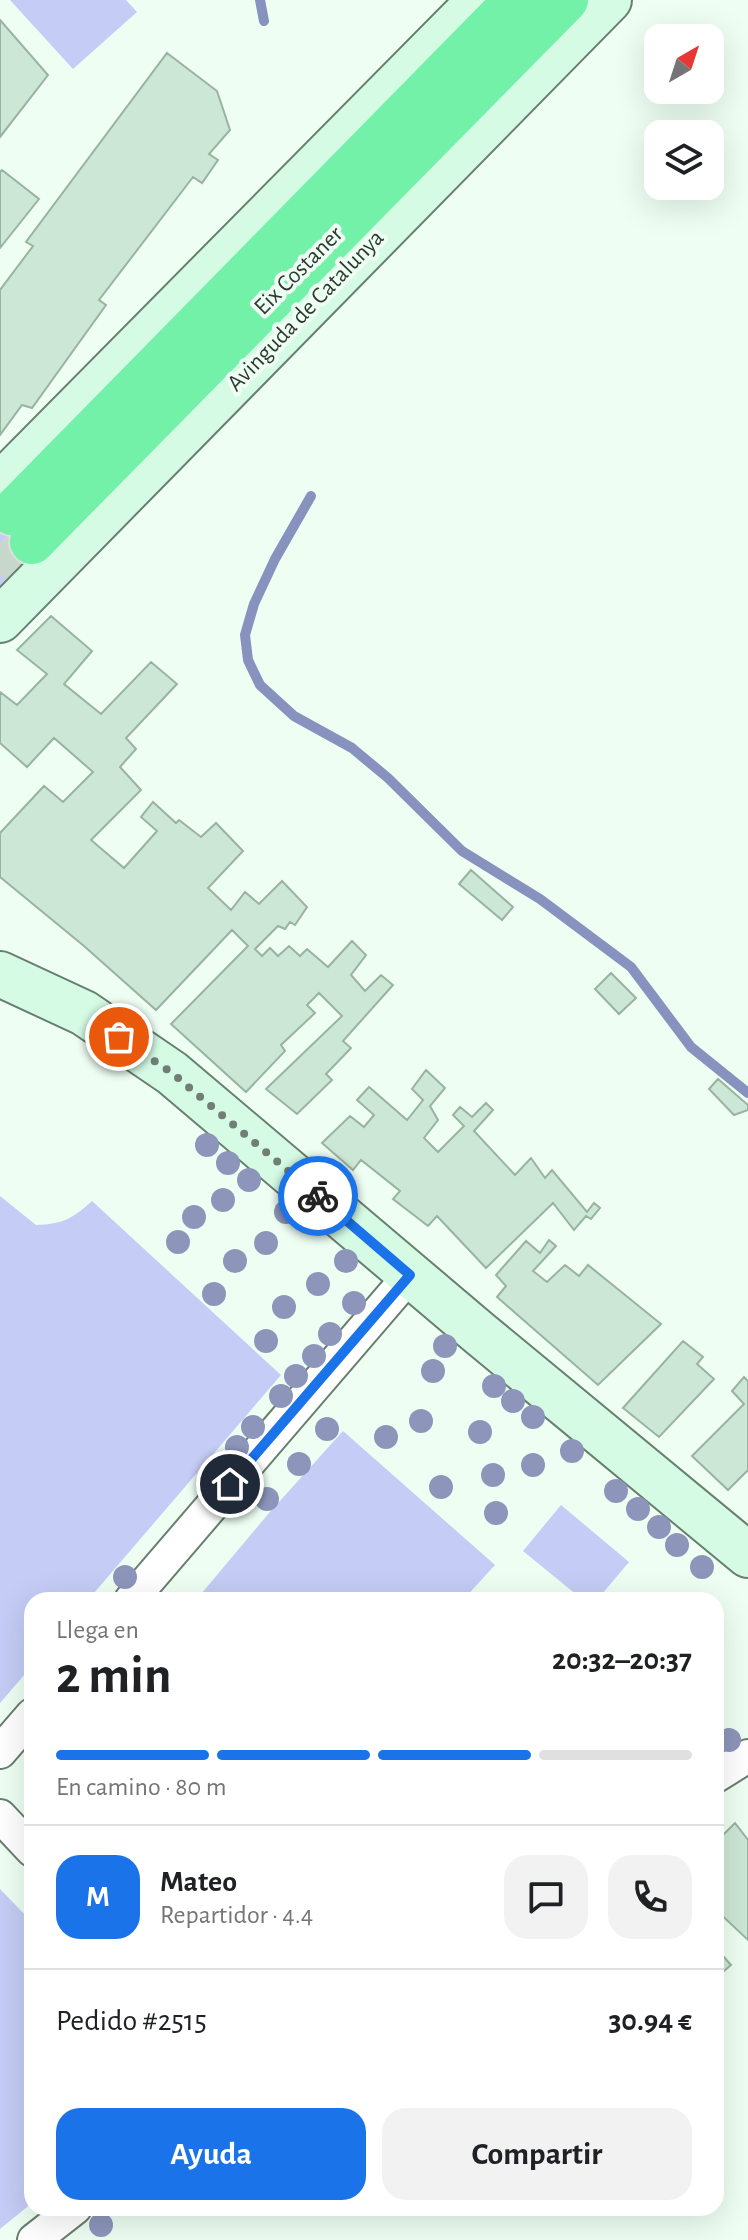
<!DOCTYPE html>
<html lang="es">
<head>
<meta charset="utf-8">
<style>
  :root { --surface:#fff; --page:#f2f2f2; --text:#202124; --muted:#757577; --line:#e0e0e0; --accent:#1a73e8 }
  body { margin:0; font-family:"Alegreya Sans",sans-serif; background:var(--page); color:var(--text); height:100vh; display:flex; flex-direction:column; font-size:30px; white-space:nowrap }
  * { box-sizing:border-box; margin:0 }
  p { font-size:26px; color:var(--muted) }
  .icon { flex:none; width:44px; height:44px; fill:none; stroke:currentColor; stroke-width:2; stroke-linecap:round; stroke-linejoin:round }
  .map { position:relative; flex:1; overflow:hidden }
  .sheet { position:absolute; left:24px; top:1592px; width:700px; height:624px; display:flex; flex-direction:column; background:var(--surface); border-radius:24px; box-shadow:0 8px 32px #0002 }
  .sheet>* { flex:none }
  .needle { width:52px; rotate:39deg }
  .buttons { position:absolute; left:644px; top:24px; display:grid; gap:16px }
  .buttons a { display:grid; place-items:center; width:80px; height:80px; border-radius:16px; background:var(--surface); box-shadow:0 8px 32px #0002; font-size:40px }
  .pin { position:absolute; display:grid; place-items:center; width:68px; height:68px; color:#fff; margin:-34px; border:4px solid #fff; border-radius:50%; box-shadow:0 2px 8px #0007 }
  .courier { position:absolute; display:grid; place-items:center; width:80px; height:80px; margin:-40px; border:6px solid #1a73e8; border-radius:50%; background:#fff; color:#222; box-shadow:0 2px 10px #0007 }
  .overview em { font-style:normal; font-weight:700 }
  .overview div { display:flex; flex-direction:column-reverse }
  .overview { display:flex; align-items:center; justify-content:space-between; height:136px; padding:0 32px }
  h1 { font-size:52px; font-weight:700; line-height:60px }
  .bar { display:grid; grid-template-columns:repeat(4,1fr); gap:12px 8px; align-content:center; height:96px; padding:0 32px }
  .bar i { height:10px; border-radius:6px; background:var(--line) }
  .bar .active { background:var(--accent) }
  .bar p { grid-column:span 4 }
  .line { display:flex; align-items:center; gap:20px; padding:0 32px; border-top:2px solid var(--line) }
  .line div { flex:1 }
  .round { display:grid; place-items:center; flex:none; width:84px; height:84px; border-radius:24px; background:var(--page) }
  .cta { display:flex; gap:16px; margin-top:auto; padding:16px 32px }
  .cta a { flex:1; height:92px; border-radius:24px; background:var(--accent); color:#fff; font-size:32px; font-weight:700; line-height:92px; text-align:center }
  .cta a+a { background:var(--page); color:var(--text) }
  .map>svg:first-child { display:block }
</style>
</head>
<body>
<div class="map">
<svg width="748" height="2240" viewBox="0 0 748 2240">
  <rect width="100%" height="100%" fill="#eefef3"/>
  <path fill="#c5ccf5" d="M10,0h116l11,12 -64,57z
    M0,506l44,42 -44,49z
    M0,1196l36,29c27,-1 36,-6 56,-24l189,174 -193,225h-56v66l-32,37z
    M343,1431l152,134 -32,35h-267l73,-87z
    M561,1505l68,57 -32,38h-14l-60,-49z
    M0,1889l32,33v281l-32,26z"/>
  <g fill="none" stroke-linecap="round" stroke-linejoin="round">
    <path stroke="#8892be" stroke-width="10" d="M260,0l4,21
      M311,496l-36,63 -21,45 -9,31 3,25 12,25 34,31 58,32 36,30 74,73 78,48 91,68 60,80 57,46"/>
  </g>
  <path fill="#cce7d5" stroke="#99b3a1" stroke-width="2" d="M0,20l48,55 -48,62z
    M167,53l50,38 13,39 -21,24 9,6 -16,23 -9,-6 -94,123 7,5 -74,103 -10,-3 -22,30v-145l33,-44 -7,-4z
    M2,170l37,29 -39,49v-76z
    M51,616l41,35 -28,33 37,30 50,-52 26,22 -51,54 10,11 -16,18 21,23 -50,50 33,28 33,-37 -16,-14 12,-15 23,21 3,-3 22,17 15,-14 27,28 -35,37 23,22 14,-18 14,12 23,-23 25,26 -12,18 -5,-3 -5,7 -7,-3 -23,23 7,7 8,-8 8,8 11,-10 11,10 7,-7 21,18 24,-26 14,14 -15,20 14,16 16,-16 12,10 -50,56 8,7 -25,26 6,6 -35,34 -31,-25 76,-73 -23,-23 -12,12 8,8 -34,32 4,6 -39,41 -75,-68 77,-78 -16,-16 -76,80 -72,-64 -84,-69v-44l44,-47 19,16 30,-30 -39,-34 -27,29 -27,-24v-51l17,13 30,-31 -30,-24z
    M471,870l42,37 -11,13 -43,-36z
    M611,973l25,25 -17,16 -24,-25z
    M426,1070l19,18 -15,18 8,14 -14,18 14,14 26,-26 -11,-11 7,-8 12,10 14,-14 7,7 -19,21 41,44 16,-17 14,20 7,-8 35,42 7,-9 6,5 -9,11 -5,-3 -12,14 -21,-27 -67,65 -49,-52 -9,10 -35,-27 7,-8 -39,-31 -8,10 -31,-27 28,-27 14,11 10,-12 -17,-15 12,-13 38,33 16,-20 -11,-11z
    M718,1079l30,26v5l-14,5 -25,-26z
    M549,1240l7,6 -23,25 14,11 18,-17 14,11 9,-11 73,59 -63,61 -101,-88 9,-11 -10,-11 30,-34 14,12z
    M683,1341l20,16 -6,7 17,15 -55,58 -36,-29z
    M744,1377l4,4v89l-20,20 -36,-34 52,-52 -12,-13z
    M735,1823l13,17v100l-32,-30 6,-7 -6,-4v-57z
    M716,1948l15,17 -15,13z"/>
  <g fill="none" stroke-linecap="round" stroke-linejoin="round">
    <path stroke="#c8d7cc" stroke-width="44" stroke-dasharray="44 22" stroke-linecap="butt" d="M0,574l32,-32"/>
    <defs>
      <path id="street" d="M131,1600l279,-325
        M0,1752l32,-37
        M716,1776l32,-20
        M0,1816l32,34
        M34,2240l41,-32"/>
      <path id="secondary" d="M0,485l480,-485
        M0,620l609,-620
        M0,974l84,39 88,60 306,259 270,223"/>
      <path id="highway" d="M12,513l504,-513
        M32,542l534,-542"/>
    </defs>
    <use href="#street" stroke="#677f6f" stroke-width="36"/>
    <use href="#secondary" stroke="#677f6f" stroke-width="48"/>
    <use href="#highway" stroke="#dedfde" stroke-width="48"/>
    <use href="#street" stroke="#fff" stroke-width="32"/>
    <use href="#secondary" stroke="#d5fbe5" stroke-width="44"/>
    <use href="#highway" stroke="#74f1a9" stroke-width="44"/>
  </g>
  <g fill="#8d96ba">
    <circle cx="207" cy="1145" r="12"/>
    <circle cx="228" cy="1163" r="12"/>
    <circle cx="249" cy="1180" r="12"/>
    <circle cx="223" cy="1200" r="12"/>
    <circle cx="286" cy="1212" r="12"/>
    <circle cx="194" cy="1217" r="12"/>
    <circle cx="178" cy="1242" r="12"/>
    <circle cx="266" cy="1243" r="12"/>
    <circle cx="235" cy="1261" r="12"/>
    <circle cx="346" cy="1261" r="12"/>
    <circle cx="318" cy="1284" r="12"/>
    <circle cx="214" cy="1294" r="12"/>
    <circle cx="354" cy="1303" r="12"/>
    <circle cx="284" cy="1307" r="12"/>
    <circle cx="330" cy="1334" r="12"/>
    <circle cx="266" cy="1341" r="12"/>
    <circle cx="445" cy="1346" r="12"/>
    <circle cx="314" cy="1356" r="12"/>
    <circle cx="433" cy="1371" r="12"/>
    <circle cx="296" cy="1376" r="12"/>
    <circle cx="494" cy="1386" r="12"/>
    <circle cx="281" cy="1396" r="12"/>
    <circle cx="513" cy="1401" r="12"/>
    <circle cx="533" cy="1417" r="12"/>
    <circle cx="421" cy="1421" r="12"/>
    <circle cx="253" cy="1427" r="12"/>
    <circle cx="327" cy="1429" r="12"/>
    <circle cx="480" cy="1432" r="12"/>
    <circle cx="386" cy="1437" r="12"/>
    <circle cx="237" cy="1447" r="12"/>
    <circle cx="572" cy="1451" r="12"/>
    <circle cx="299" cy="1464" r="12"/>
    <circle cx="533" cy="1465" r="12"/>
    <circle cx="493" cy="1475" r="12"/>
    <circle cx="209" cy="1479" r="12"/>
    <circle cx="441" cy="1487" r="12"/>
    <circle cx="616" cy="1491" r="12"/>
    <circle cx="267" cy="1499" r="12"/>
    <circle cx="638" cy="1509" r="12"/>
    <circle cx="496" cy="1513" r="12"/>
    <circle cx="659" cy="1527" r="12"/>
    <circle cx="677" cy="1545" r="12"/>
    <circle cx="702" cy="1567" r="12"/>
    <circle cx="125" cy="1577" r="12"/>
    <circle cx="729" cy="1740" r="12"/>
    <circle cx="101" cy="2225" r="12"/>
  </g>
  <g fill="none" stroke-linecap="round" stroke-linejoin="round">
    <path stroke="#717e75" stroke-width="8" stroke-dasharray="0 14.4" d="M119,1037l53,36 146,123"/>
    <path stroke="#1a73e8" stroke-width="10" d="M230,1484l180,-209 -92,-79"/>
  </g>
  <g text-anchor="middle" stroke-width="8" stroke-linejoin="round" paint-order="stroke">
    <g font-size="24" fill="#2e3931" stroke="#eefef3">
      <text transform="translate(298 270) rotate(-45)" y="8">Eix Costaner</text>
      <text transform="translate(305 310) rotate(-46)" y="8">Avinguda de Catalunya</text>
    </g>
  </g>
</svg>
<div class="buttons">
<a><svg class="needle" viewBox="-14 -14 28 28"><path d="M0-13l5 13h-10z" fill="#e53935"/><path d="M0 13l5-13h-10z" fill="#757577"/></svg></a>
<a><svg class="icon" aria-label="layers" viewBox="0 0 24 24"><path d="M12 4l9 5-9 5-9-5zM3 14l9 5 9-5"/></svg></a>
</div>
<div class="pin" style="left:119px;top:1037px;background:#ea580c"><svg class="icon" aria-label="bag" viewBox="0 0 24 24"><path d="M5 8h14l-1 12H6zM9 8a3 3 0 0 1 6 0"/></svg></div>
<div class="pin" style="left:230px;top:1484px;background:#1f2937"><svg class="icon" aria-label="home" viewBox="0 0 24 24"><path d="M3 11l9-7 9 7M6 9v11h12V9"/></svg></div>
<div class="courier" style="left:318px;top:1196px"><svg class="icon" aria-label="bike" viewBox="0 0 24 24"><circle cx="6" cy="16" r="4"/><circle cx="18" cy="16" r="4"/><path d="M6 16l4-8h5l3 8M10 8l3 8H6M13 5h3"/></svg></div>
<section class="sheet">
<div class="overview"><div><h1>2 min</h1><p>Llega en</p></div><em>20:32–20:37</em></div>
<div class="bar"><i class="active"></i><i class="active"></i><i class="active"></i><i></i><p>En camino · 80 m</p></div>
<div class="line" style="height:144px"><b class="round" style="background:var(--accent);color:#fff">M</b><div><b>Mateo</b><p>Repartidor · 4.4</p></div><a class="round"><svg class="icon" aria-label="chat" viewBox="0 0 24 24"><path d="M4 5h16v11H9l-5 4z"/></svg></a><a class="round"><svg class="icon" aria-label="phone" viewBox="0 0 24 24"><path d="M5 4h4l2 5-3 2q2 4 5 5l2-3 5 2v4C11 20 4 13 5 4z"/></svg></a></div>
<div class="line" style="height:104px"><div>Pedido #2515</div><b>30.94 €</b></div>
<div class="cta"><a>Ayuda</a><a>Compartir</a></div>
</section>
</div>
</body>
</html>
